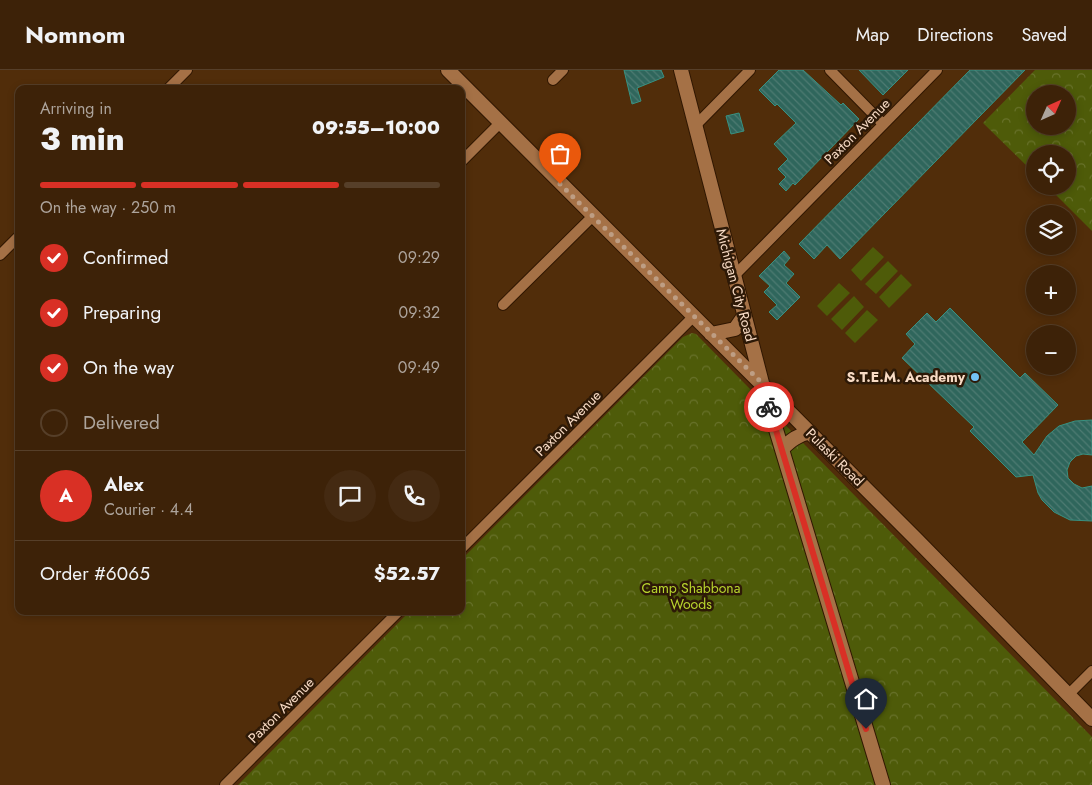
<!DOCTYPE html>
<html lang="en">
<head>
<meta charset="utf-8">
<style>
  :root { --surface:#3d2208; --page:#442a12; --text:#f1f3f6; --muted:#ada49c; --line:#563f29; --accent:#d93025 }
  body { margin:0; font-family:Jost,sans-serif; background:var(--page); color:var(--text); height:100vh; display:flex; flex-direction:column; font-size:19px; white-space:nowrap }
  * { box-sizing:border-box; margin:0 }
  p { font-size:16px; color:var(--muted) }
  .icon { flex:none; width:28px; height:28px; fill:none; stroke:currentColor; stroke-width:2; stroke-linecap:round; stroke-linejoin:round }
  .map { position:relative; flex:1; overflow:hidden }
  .sheet { position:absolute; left:15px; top:15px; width:450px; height:530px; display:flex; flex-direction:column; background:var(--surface); border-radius:10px; box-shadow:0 2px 8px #0003,0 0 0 1px var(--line) }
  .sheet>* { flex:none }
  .needle { width:32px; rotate:45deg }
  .controls { position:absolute; left:1026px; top:15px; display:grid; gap:10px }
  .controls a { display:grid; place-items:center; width:50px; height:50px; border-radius:50%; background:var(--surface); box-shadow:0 2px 8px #0003,0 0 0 1px var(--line); font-size:25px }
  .pin { position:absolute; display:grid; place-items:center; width:42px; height:42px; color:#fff; margin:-51px -21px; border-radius:50% 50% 50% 0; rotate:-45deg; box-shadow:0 0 5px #0007 }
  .pin .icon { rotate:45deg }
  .courier { position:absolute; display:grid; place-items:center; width:50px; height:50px; margin:-25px; border:4px solid #d93025; border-radius:50%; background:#fff; color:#222; box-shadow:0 1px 6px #0007 }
  .head em { font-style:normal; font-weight:800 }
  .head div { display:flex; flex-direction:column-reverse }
  .head { display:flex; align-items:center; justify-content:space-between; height:85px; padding:0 25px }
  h1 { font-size:32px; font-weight:800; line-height:38px }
  .bar { display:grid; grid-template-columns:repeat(4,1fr); gap:8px 5px; align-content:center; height:60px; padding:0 25px }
  .bar i { height:6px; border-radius:4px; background:var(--line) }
  .bar .current { background:var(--accent) }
  .bar p { grid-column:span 4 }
  .line { display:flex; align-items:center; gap:12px; padding:0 25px; border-top:1px solid var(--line) }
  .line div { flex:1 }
  .round { display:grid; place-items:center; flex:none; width:52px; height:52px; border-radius:26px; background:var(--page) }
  ol { padding:0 25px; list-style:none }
  li { display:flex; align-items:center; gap:15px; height:55px }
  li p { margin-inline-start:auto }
  li .icon { padding:5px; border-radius:50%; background:var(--accent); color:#fff; stroke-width:4 }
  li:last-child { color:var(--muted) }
  li i { width:28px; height:28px; border:2px solid var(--line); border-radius:50% }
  header { display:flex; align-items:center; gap:30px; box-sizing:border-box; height:70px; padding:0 25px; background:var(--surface); border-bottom:1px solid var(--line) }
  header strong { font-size:24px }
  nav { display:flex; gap:28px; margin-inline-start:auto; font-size:18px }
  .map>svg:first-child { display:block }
</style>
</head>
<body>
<header>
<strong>Nomnom</strong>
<nav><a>Map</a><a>Directions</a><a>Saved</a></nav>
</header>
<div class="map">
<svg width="1092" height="715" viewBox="0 0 1092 715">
  <defs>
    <pattern id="park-crowns" width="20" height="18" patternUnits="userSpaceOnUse" patternTransform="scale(1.25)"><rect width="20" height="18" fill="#4e5b09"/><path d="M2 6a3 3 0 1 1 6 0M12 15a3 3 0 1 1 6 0" fill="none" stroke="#68722b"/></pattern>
    <pattern id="building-back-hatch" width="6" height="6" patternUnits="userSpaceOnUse" patternTransform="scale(1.25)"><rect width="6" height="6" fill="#2f665c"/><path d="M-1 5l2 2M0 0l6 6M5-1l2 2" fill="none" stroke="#4e7b72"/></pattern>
  </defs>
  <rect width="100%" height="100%" fill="#512d0a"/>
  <path fill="url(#park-crowns)" fill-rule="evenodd" d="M1035,0h57v161l-45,-45h21v-32h-33v20l-52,-51zM1035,24h33v32h-33z
    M692,263l4,1 396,403v48h-854l172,-174h51v-51l222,-223z"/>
  <path fill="#4e5b09" d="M873,177l11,10 -23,24 -10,-11z
    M888,191l10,10 -22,23 -11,-10z
    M901,204l11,11 -23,23 -10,-11z
    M839,213l11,10 -23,23 -10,-10z
    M854,226l10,11 -22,23 -11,-11z
    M867,240l11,10 -23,23 -10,-10z"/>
  <path fill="url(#building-back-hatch)" stroke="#389181" d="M624,0h37l3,7 -27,11 4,13 -9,3z
    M779,0h24l38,35 2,-2 16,16 -64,66 -2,-2 -7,8 -7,-7 7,-7 -8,-8 10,-10 -14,-15 22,-21 -19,-19 -2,2 -16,-16z
    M859,0h49l-25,25z
    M970,0h55l-185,189 -13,-14 -13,14 -15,-15z
    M739,43l5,18 -13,3 -5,-18z
    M784,181l6,7 -6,7 10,9 -8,9 14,14 -23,23 -8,-8 8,-7 -13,-13 6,-6 -11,-10z
    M950,238l70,70 5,-5 33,32 -36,37 12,13 13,-19 12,-10 16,-5 17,-1v35l-9,-1 -7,2 -6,6 -3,8 1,8 6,6 8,4 10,-2v35l-22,-1 -16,-8 -12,-12 -4,-7 -5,-18 -17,2 -46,-46 4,-4 -72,-69 13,-14 -9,-10 21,-21 9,9z"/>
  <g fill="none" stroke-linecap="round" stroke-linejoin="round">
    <defs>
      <path id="street" d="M830,0l53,54
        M553,10l10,-10
        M168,19l19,-19
        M695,56l55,-56
        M461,92l39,-39
        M0,185l19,-19
        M734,206l203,-206
        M503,235l90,-89
        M461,479l233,-233
        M1068,625l24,-24
        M225,715l174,-174"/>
      <path id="secondary" d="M448,0l468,469 176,180
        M681,0l81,313 121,402
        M711,264l24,-5 9,-13
        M782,379c9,-9 16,-14 28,-17"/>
    </defs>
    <use href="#street" stroke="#301702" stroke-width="12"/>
    <use href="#secondary" stroke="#301702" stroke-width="16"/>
    <use href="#street" stroke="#a57146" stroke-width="10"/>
    <use href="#secondary" stroke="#a57146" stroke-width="14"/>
  </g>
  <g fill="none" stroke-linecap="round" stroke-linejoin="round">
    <path stroke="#be9e84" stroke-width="5" stroke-dasharray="0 9" d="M560,114l202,199 7,24"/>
    <path stroke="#d93025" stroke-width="6" d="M769,337l97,322"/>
  </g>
  <circle fill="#73c1f5" stroke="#2d1907" stroke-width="2" cx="975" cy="307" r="5"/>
  <g text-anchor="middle" stroke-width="5" stroke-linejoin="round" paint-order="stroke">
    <g font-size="14" fill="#f8dbc5" stroke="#2d1907">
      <text transform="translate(857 61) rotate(-45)" y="5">Paxton Avenue</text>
      <text transform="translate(736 215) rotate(75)" y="5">Michigan City Road</text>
      <text transform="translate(568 353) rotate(-45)" y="5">Paxton Avenue</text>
      <text transform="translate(835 387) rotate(45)" y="5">Pulaski Road</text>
      <text transform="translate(281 640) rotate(-45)" y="5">Paxton Avenue</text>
    </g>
    <g font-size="14" font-weight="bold" fill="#f8dbc5" stroke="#2d1907" text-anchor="end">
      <text x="965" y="312">S.T.E.M. Academy</text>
    </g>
    <g font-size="14" fill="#b8d52e" stroke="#2d1907">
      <text x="691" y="523">Camp Shabbona<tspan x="691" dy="16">Woods</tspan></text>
    </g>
  </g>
</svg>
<div class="controls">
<a><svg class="needle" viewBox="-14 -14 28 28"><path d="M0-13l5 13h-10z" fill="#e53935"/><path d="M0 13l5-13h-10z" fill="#ada49c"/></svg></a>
<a><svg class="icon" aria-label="locate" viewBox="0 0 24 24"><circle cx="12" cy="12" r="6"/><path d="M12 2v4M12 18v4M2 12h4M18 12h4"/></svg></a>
<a><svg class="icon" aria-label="layers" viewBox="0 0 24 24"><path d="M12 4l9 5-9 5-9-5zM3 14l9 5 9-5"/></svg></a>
<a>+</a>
<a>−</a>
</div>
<div class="pin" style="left:560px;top:114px;background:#ea580c"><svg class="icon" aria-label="bag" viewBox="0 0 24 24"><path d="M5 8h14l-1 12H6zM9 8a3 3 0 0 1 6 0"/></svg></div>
<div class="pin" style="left:866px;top:659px;background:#1f2937"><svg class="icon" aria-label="home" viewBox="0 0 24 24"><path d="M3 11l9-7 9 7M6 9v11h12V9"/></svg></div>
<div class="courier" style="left:769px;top:337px"><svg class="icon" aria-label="bike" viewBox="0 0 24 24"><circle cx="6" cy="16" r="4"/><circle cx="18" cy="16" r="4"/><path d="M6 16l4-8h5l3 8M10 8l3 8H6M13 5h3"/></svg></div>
<section class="sheet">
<div class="head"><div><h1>3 min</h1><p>Arriving in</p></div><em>09:55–10:00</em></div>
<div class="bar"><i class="current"></i><i class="current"></i><i class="current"></i><i></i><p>On the way · 250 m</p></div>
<ol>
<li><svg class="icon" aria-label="check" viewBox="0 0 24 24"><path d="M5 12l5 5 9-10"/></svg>Confirmed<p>09:29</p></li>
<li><svg class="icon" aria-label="check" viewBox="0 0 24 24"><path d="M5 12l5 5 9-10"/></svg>Preparing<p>09:32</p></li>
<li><svg class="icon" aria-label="check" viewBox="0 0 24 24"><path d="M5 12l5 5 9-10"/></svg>On the way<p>09:49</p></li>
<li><i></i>Delivered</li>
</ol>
<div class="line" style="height:90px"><b class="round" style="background:var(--accent);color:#fff">A</b><div><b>Alex</b><p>Courier · 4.4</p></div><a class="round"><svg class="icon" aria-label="chat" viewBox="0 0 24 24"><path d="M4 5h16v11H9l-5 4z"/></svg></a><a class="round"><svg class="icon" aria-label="phone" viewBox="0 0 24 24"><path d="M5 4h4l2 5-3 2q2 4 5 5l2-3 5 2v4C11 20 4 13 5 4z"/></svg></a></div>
<div class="line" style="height:65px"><div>Order #6065</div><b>$52.57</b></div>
</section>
</div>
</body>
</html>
